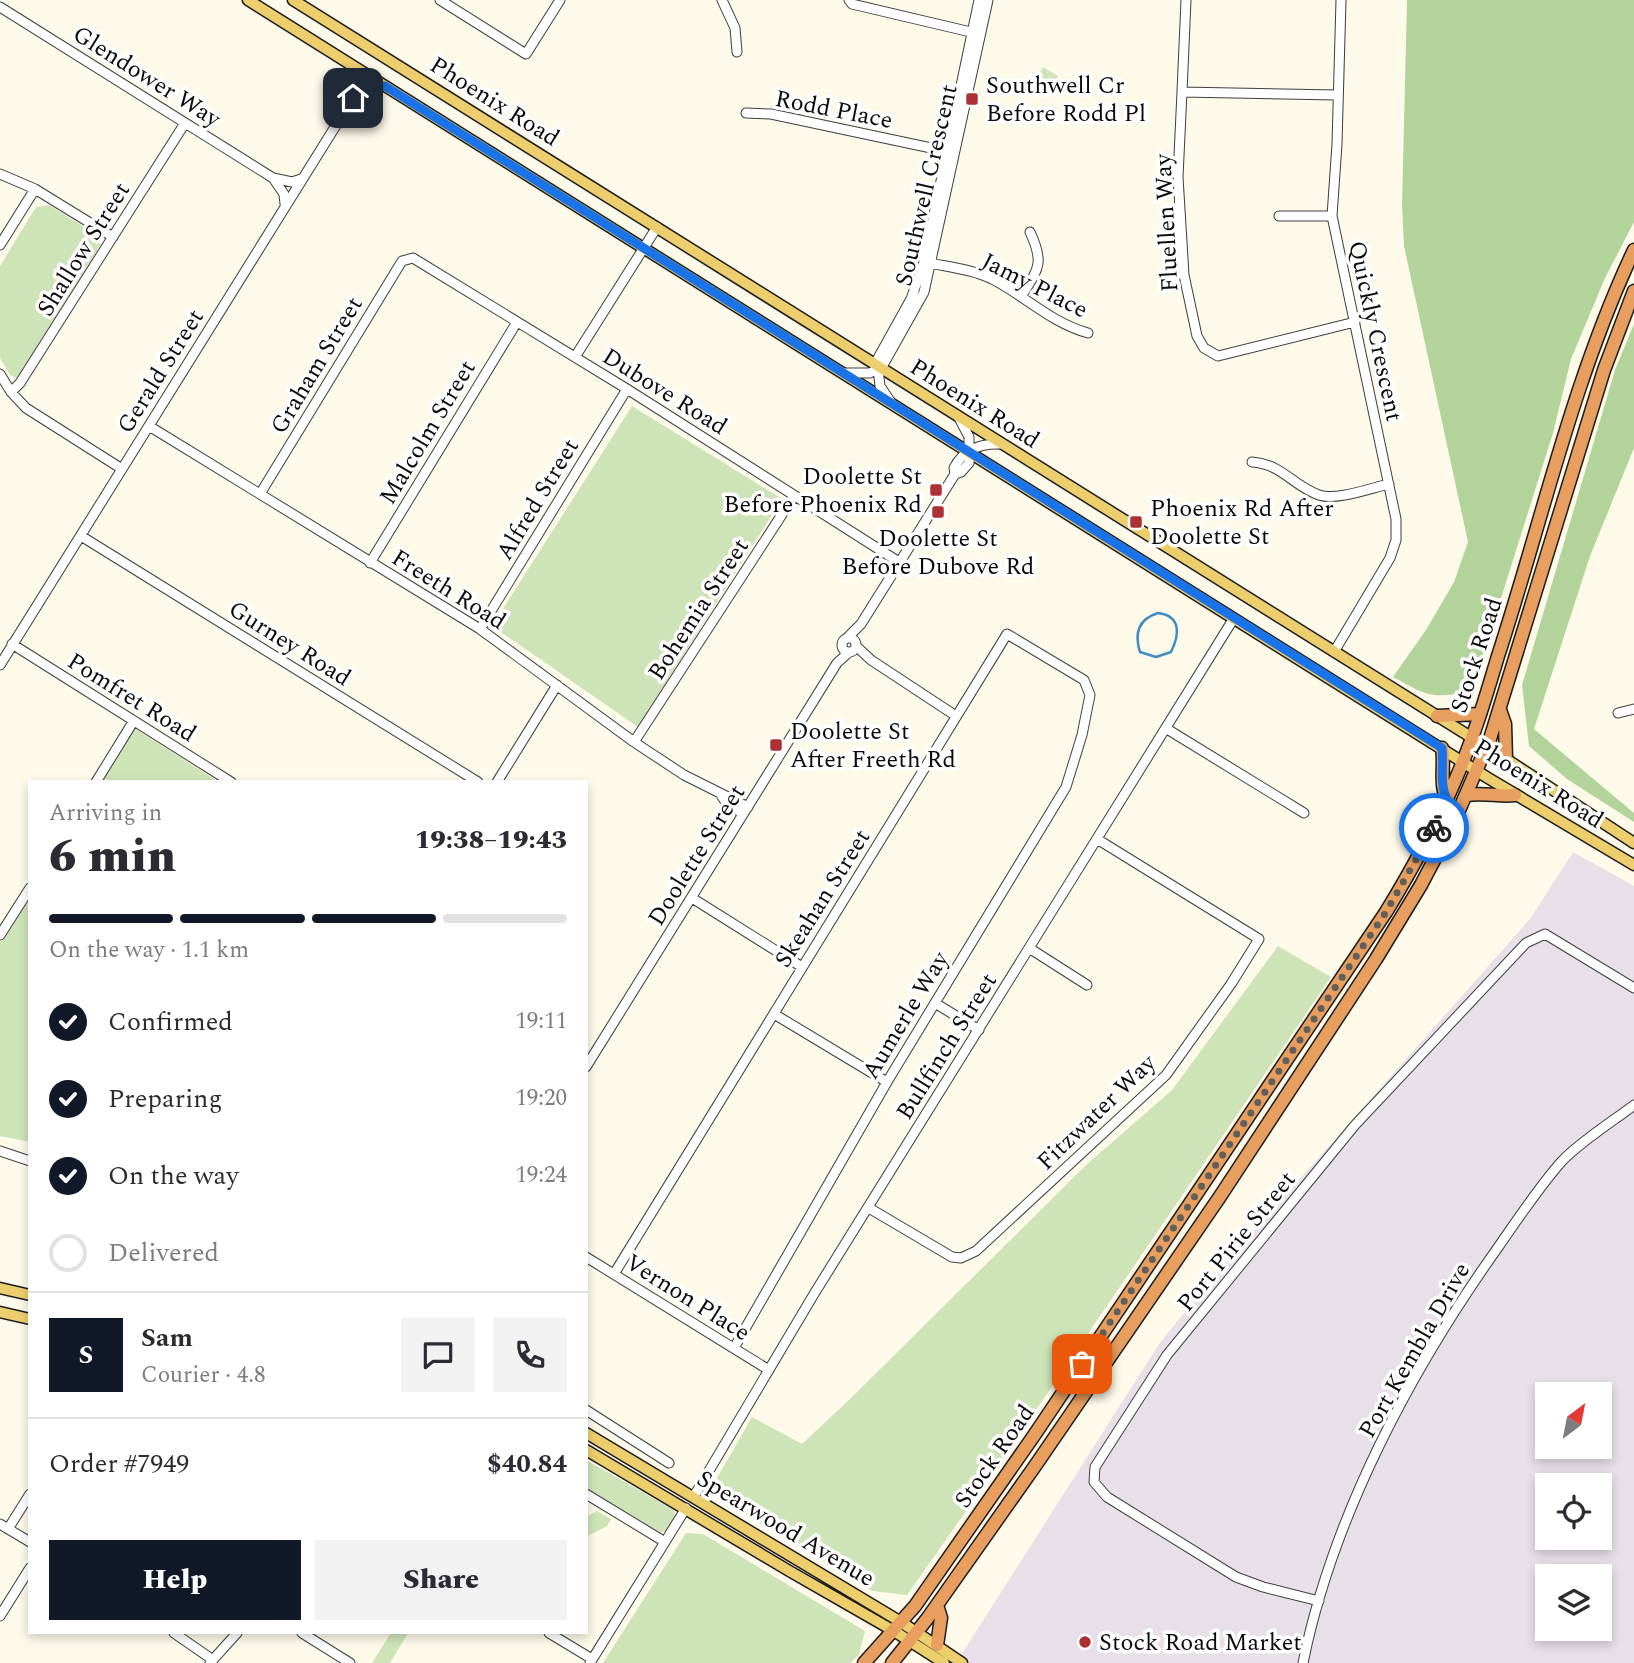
<!DOCTYPE html>
<html lang="en">
<head>
<meta charset="utf-8">
<style>
  :root { --surface:#fff; --page:#f2f2f3; --text:#2b2b33; --muted:#7c7c81; --line:#e1e1e2; --accent:#111827 }
  body { margin:0; font-family:Spectral,serif; background:var(--page); color:var(--text); height:100vh; display:flex; flex-direction:column; font-size:26px; white-space:nowrap }
  * { box-sizing:border-box; margin:0 }
  p { font-size:23px; color:var(--muted) }
  .icon { flex:none; width:38px; height:38px; fill:none; stroke:currentColor; stroke-width:2; stroke-linecap:round; stroke-linejoin:round }
  .map { position:relative; flex:1; overflow:hidden }
  .drawer { position:absolute; left:28px; top:780px; width:560px; height:854px; display:flex; flex-direction:column; background:var(--surface); border-radius:0px; box-shadow:0 4px 10px #0003 }
  .drawer>* { flex:none }
  .needle { width:46px; rotate:32deg }
  .buttons { position:absolute; left:1535px; top:1382px; display:grid; gap:14px }
  .buttons a { display:grid; place-items:center; width:77px; height:77px; border-radius:0px; background:var(--surface); box-shadow:0 4px 10px #0003; font-size:35px }
  .pin { position:absolute; display:grid; place-items:center; width:60px; height:60px; color:#fff; margin:-30px; border-radius:14px; box-shadow:0 4px 10px #0006 }
  .courier { position:absolute; display:grid; place-items:center; width:70px; height:70px; margin:-35px; border:5px solid #1a73e8; border-radius:50%; background:#fff; color:#222; box-shadow:0 2px 9px #0007 }
  .head em { font-style:normal; font-weight:800 }
  .head div { display:flex; flex-direction:column-reverse }
  .head { display:flex; align-items:center; justify-content:space-between; height:119px; padding:0 21px }
  h1 { font-size:46px; font-weight:800; line-height:52px }
  .bar { display:grid; grid-template-columns:repeat(4,1fr); gap:10px 7px; align-content:center; height:84px; padding:0 21px }
  .bar i { height:9px; border-radius:5px; background:var(--line) }
  .bar .on { background:var(--accent) }
  .bar p { grid-column:span 4 }
  .line { display:flex; align-items:center; gap:18px; padding:0 21px; border-top:2px solid var(--line) }
  .line div { flex:1 }
  .round { display:grid; place-items:center; flex:none; width:74px; height:74px; border-radius:0px; background:var(--page) }
  ol { padding:0 21px; list-style:none }
  li { display:flex; align-items:center; gap:21px; height:77px }
  li p { margin-inline-start:auto }
  li .icon { padding:7px; border-radius:50%; background:var(--accent); color:#fff; stroke-width:4 }
  li:last-child { color:var(--muted) }
  li i { width:38px; height:38px; border:4px solid var(--line); border-radius:50% }
  .button { display:flex; gap:14px; margin-top:auto; padding:14px 21px }
  .button a { flex:1; height:80px; border-radius:0px; background:var(--accent); color:#fff; font-size:28px; font-weight:800; line-height:80px; text-align:center }
  .button a+a { background:var(--page); color:var(--text) }
  .map>svg:first-child { display:block }
</style>
</head>
<body>
<div class="map">
<svg width="1634" height="1663" viewBox="0 0 1634 1663">
  <rect width="100%" height="100%" fill="#fdfaea"/>
  <path fill="#e8dfe9" fill-rule="evenodd" d="M1573,852l61,34v777h-678l203,-319 62,-76 309,-349zM1547,1395h53v52h-53zM1547,1486h53v52h-53zM1547,1577h53v52h-53z"/>
  <path fill="#cee4b8" d="M1043,67l15,9 -13,20 -14,-9z
    M49,205l51,32v9l-83,132 -7,-3 -10,-17v-92l36,-59z
    M632,406l150,93 -144,228 -146,-101z
    M134,728l85,54h-119z
    M30,895v247l-30,-6v-193z
    M1278,946l53,31 -336,493 -88,125 -35,-4 -154,-93 -5,-13 39,-68 50,27 48,-45 235,-233 87,-76z
    M586,1460l88,50 1,10 -6,9 -8,4 -7,-1 -68,-43z
    M597,1511l14,8 -4,7 -21,11v-20z
    M686,1533l17,1 162,97 -6,24 -9,8h-247z
    M391,1633h17l-18,30h-18z"/>
  <path fill="#b2d399" d="M1407,0h227v222l-29,56 -34,81 -18,74 -73,232 -15,27c-35,8 -42,1 -72,-15l33,-47 28,-48 14,-40 -64,-296 -2,-41z
    M1634,324v124l-44,108 -56,173 100,84v9l-67,-43 -38,-33 -7,-61 93,-315z"/>
  <g fill="none" stroke-linecap="round" stroke-linejoin="round">
    <path stroke="#428cc0" stroke-width="2.5" d="M1158,613c23,3 22,21 13,39l-15,5 -16,-5c-6,-19 -1,-33 18,-39z"/>
    <defs>
      <path id="minor" d="M440,0l86,54 34,-54
        M722,0l13,28 2,24
        M849,0l3,4 123,29
        M0,7l273,171 19,4 9,-3
        M1182,92l4,-92
        M1337,95l-155,-3 -4,85 6,98 13,61 7,12 14,8 137,-34
        M354,97l15,-10 16,-1
        M746,113l25,1 179,38
        M0,174l35,15 78,48
        M273,178l11,16 1,10
        M1279,216h53
        M0,245l35,-56
        M925,262c23,5 48,7 69,18 32,17 58,43 94,53
        M1021,297c17,-28 24,-33 9,-65
        M575,357l82,-130
        M845,373h25l13,-8 41,-73 64,-292
        M0,374l11,18 15,16 96,61
        M11,392l9,-9 165,-260
        M892,404l-12,-18 -3,-26 34,-61 13,-37 55,-262
        M149,426l331,203 154,113 50,33 64,32
        M1252,462c30,2 41,24 67,33 17,6 52,-7 70,-11
        M955,474l-1,-6c9,-19 28,-25 48,-24
        M260,494l142,-233 11,-3 214,131 272,173
        M81,536l397,246
        M370,563l147,-241
        M480,629l147,-240
        M842 645a7 7 0 1 1 14 0a7 7 0 1 1-14 0Z
        M847,638l14,-14 94,-150 6,-2 8,-9v-26l-11,-21
        M12,644l219,138
        M856,646l15,14 85,56
        M1334,652l56,-94 6,-18v-21l-64,-303 5,-72 4,-144
        M0,665l353,-567 4,-19 -7,-15
        M1618,713l16,-4
        M1167,729l137,84
        M634,742l160,-246
        M96,782l37,-60
        M497,782l60,-97
        M721,795l4,6 18,13
        M692,898l110,69
        M0,935l30,-47
        M1029,948l58,37
        M935,1003l44,27
        M774,1014l113,68
        M586,1067l251,-404 11,-10
        M0,1151l30,10
        M869,1208l83,49 9,1 15,-7 190,-176 65,-91 28,-45 -162,-100
        M586,1257l183,113
        M614,1274l393,-640 77,46 6,15 -8,40 -16,52 -179,295 -153,266
        M586,1410l83,53
        M586,1494l79,48
        M694,1496l120,-202 420,-676
        M0,1524l30,18
        M8,1529l22,-35
        M1319,1601l-56,-14 -27,-10 -129,-80 -13,-15 1,-15 72,-112 188,-230 171,-182 19,-9 89,54
        M0,1616l30,-48
        M174,1633l39,27
        M302,1633l48,30
        M549,1633l43,26
        M210,1663l27,-30
        M590,1663l96,-155
        M1303,1663c30,-148 109,-295 196,-417 20,-29 40,-59 63,-85 18,-19 51,-40 72,-56"/>
      <path id="major" d="M248,0l1240,778 146,87
        M293,0l1213,759 128,84
        M0,1288l30,7
        M0,1312l30,7
        M586,1433l315,189 61,41
        M586,1450l205,122 103,59 50,32"/>
      <path id="highway" d="M1500,710l5,14 1,35
        M1437,716l43,-2
        M1442,748c3,18 -3,35 5,52
        M1467,795c17,-3 32,2 48,0
        M937,1645l4,-27 -4,-13
        M864,1663l51,-57 120,-172 351,-522c27,-44 51,-89 71,-136 17,-39 29,-80 41,-120 44,-135 75,-277 136,-406
        M892,1663l35,-44 108,-153 184,-268 157,-239 45,-74 32,-61 37,-85 114,-369 30,-79"/>
    </defs>
    <use href="#minor" stroke="#3e3e3e" stroke-width="11"/>
    <use href="#major" stroke="#1c1c1c" stroke-width="13"/>
    <use href="#highway" stroke="#1c1c1c" stroke-width="15"/>
    <use href="#minor" stroke="#fff" stroke-width="9"/>
    <use href="#major" stroke="#ecce6c" stroke-width="10"/>
    <use href="#highway" stroke="#e79e5f" stroke-width="12"/>
  </g>
  <g fill="none" stroke-linecap="round" stroke-linejoin="round">
    <path stroke="#605f59" stroke-width="7" stroke-dasharray="0 12.6" d="M1082,1364l304,-452 48,-84"/>
    <path stroke="#1a73e8" stroke-width="9" d="M353,98l16,-11 16,-1 1057,662c2,18 -3,35 5,52l-13,28"/>
  </g>
  <g fill="#ad3035" stroke="#fff" stroke-width="2.5">
    <rect x="965" y="92" width="14" height="14" rx="3.5"/>
    <rect x="929" y="483" width="14" height="14" rx="3.5"/>
    <rect x="931" y="505" width="14" height="14" rx="3.5"/>
    <rect x="1129" y="515" width="14" height="14" rx="3.5"/>
    <rect x="769" y="738" width="14" height="14" rx="3.5"/>
    <circle cx="1085" cy="1642" r="7"/>
  </g>
  <g text-anchor="middle" stroke-width="7" stroke-linejoin="round" paint-order="stroke">
    <g font-size="24" fill="#0b0b0b" stroke="#fff">
      <text transform="translate(147 76) rotate(32)" y="8">Glendower Way</text>
      <text transform="translate(495 101) rotate(32)" y="8">Phoenix Road</text>
      <text transform="translate(834 109) rotate(11)" y="8">Rodd Place</text>
      <text transform="translate(926 185) rotate(-77)" y="8">Southwell Crescent</text>
      <text transform="translate(1166 223) rotate(-93)" y="8">Fluellen Way</text>
      <text transform="translate(83 249) rotate(-58)" y="8">Shallow Street</text>
      <text transform="translate(1035 285) rotate(27)" y="8">Jamy Place</text>
      <text transform="translate(1376 331) rotate(78)" y="8">Quickly Crescent</text>
      <text transform="translate(316 365) rotate(-59)" y="8">Graham Street</text>
      <text transform="translate(160 371) rotate(-58)" y="8">Gerald Street</text>
      <text transform="translate(665 391) rotate(32)" y="8">Dubove Road</text>
      <text transform="translate(975 403) rotate(32)" y="8">Phoenix Road</text>
      <text transform="translate(427 432) rotate(-59)" y="8">Malcolm Street</text>
      <text transform="translate(537 499) rotate(-59)" y="8">Alfred Street</text>
      <text transform="translate(449 589) rotate(32)" y="8">Freeth Road</text>
      <text transform="translate(698 609) rotate(-57)" y="8">Bohemia Street</text>
      <text transform="translate(290 643) rotate(32)" y="8">Gurney Road</text>
      <text transform="translate(1476 655) rotate(-72)" y="8">Stock Road</text>
      <text transform="translate(132 697) rotate(32)" y="8">Pomfret Road</text>
      <text transform="translate(1539 783) rotate(32)" y="8">Phoenix Road</text>
      <text transform="translate(696 855) rotate(-58)" y="8">Doolette Street</text>
      <text transform="translate(822 898) rotate(-58)" y="8">Skeahan Street</text>
      <text transform="translate(905 1015) rotate(-59)" y="8">Aumerle Way</text>
      <text transform="translate(946 1046) rotate(-58)" y="8">Bullfinch Street</text>
      <text transform="translate(1096 1112) rotate(-44)" y="8">Fitzwater Way</text>
      <text transform="translate(1236 1241) rotate(-51)" y="8">Port Pirie Street</text>
      <text transform="translate(688 1297) rotate(32)" y="8">Vernon Place</text>
      <text transform="translate(1414 1350) rotate(-60)" y="8">Port Kembla Drive</text>
      <text transform="translate(994 1456) rotate(-55)" y="8">Stock Road</text>
      <text transform="translate(786 1528) rotate(31)" y="8">Spearwood Avenue</text>
    </g>
    <g font-size="24" fill="#0b0b0b" stroke="#fff" text-anchor="start">
      <text x="986" y="93">Southwell Cr<tspan x="986" dy="28">Before Rodd Pl</tspan></text>
      <text x="922" y="484" text-anchor="end">Doolette St<tspan x="922" dy="28">Before Phoenix Rd</tspan></text>
      <text x="1150" y="516">Phoenix Rd After<tspan x="1150" dy="28">Doolette St</tspan></text>
      <text x="938" y="546" text-anchor="middle">Doolette St<tspan x="938" dy="28">Before Dubove Rd</tspan></text>
      <text x="790" y="739">Doolette St<tspan x="790" dy="28">After Freeth Rd</tspan></text>
      <text x="1099" y="1650">Stock Road Market</text>
    </g>
  </g>
</svg>
<div class="buttons">
<a><svg class="needle" viewBox="-14 -14 28 28"><path d="M0-13l5 13h-10z" fill="#e53935"/><path d="M0 13l5-13h-10z" fill="#7c7c81"/></svg></a>
<a><svg class="icon" aria-label="locate" viewBox="0 0 24 24"><circle cx="12" cy="12" r="6"/><path d="M12 2v4M12 18v4M2 12h4M18 12h4"/></svg></a>
<a><svg class="icon" aria-label="layers" viewBox="0 0 24 24"><path d="M12 4l9 5-9 5-9-5zM3 14l9 5 9-5"/></svg></a>
</div>
<div class="pin" style="left:1082px;top:1364px;background:#ea580c"><svg class="icon" aria-label="bag" viewBox="0 0 24 24"><path d="M5 8h14l-1 12H6zM9 8a3 3 0 0 1 6 0"/></svg></div>
<div class="pin" style="left:353px;top:98px;background:#1f2937"><svg class="icon" aria-label="home" viewBox="0 0 24 24"><path d="M3 11l9-7 9 7M6 9v11h12V9"/></svg></div>
<div class="courier" style="left:1434px;top:828px"><svg class="icon" aria-label="bike" viewBox="0 0 24 24"><circle cx="6" cy="16" r="4"/><circle cx="18" cy="16" r="4"/><path d="M6 16l4-8h5l3 8M10 8l3 8H6M13 5h3"/></svg></div>
<section class="drawer">
<div class="head"><div><h1>6 min</h1><p>Arriving in</p></div><em>19:38–19:43</em></div>
<div class="bar"><i class="on"></i><i class="on"></i><i class="on"></i><i></i><p>On the way · 1.1 km</p></div>
<ol>
<li><svg class="icon" aria-label="check" viewBox="0 0 24 24"><path d="M5 12l5 5 9-10"/></svg>Confirmed<p>19:11</p></li>
<li><svg class="icon" aria-label="check" viewBox="0 0 24 24"><path d="M5 12l5 5 9-10"/></svg>Preparing<p>19:20</p></li>
<li><svg class="icon" aria-label="check" viewBox="0 0 24 24"><path d="M5 12l5 5 9-10"/></svg>On the way<p>19:24</p></li>
<li><i></i>Delivered</li>
</ol>
<div class="line" style="height:126px"><b class="round" style="background:var(--accent);color:#fff">S</b><div><b>Sam</b><p>Courier · 4.8</p></div><a class="round"><svg class="icon" aria-label="chat" viewBox="0 0 24 24"><path d="M4 5h16v11H9l-5 4z"/></svg></a><a class="round"><svg class="icon" aria-label="phone" viewBox="0 0 24 24"><path d="M5 4h4l2 5-3 2q2 4 5 5l2-3 5 2v4C11 20 4 13 5 4z"/></svg></a></div>
<div class="line" style="height:91px"><div>Order #7949</div><b>$40.84</b></div>
<div class="button"><a>Help</a><a>Share</a></div>
</section>
</div>
</body>
</html>
